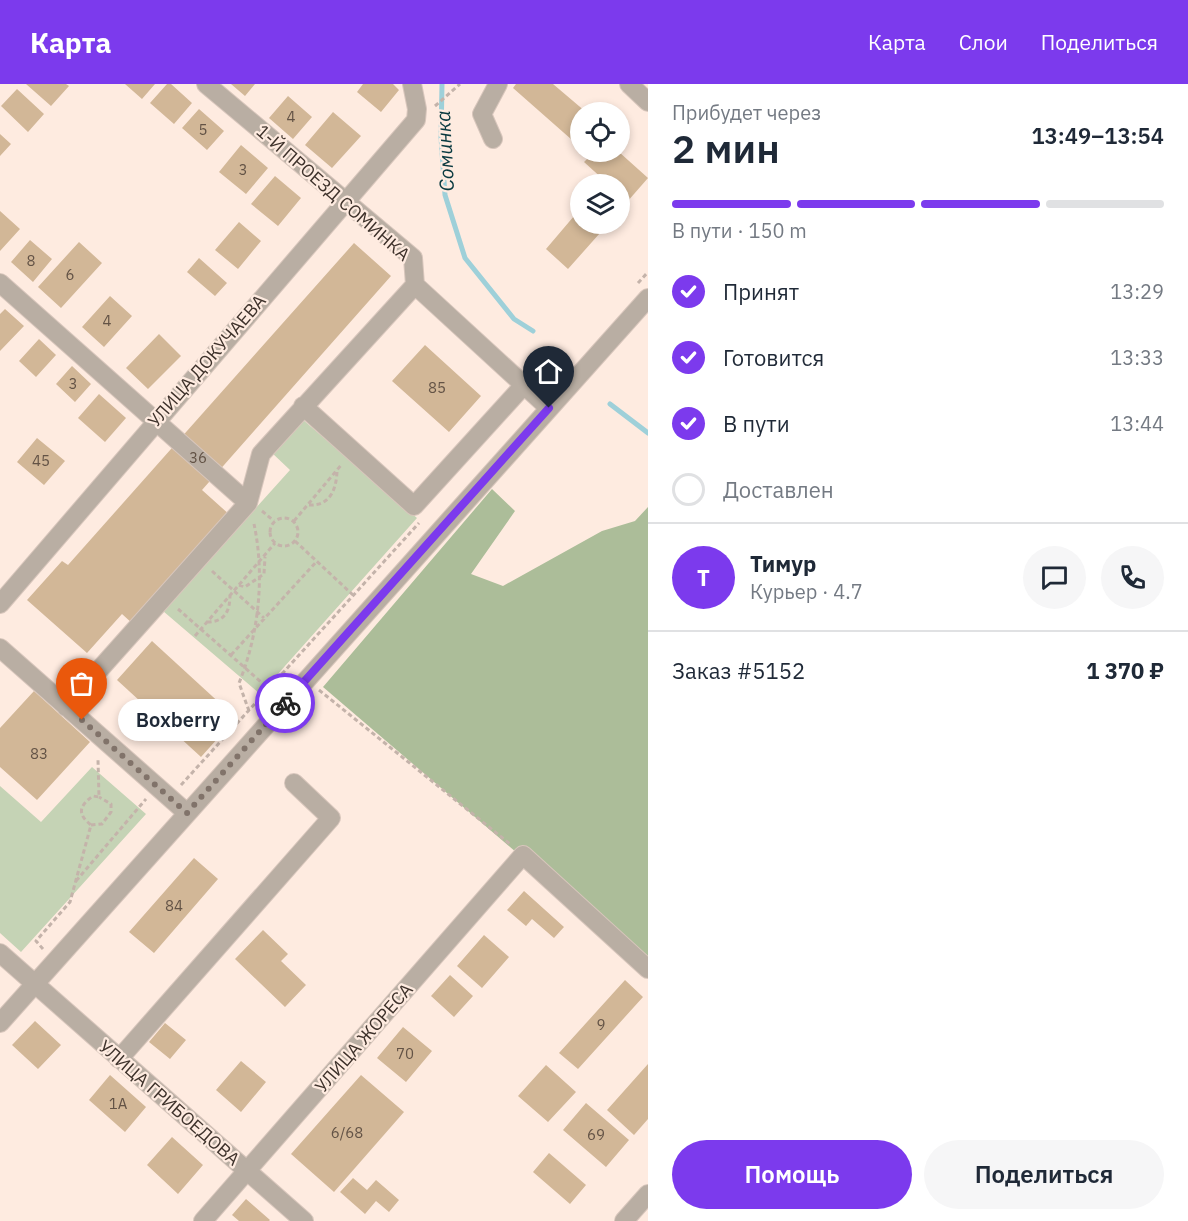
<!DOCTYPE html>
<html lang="ru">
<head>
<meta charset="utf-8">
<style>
  :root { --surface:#fff; --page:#f6f6f7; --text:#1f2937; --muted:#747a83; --line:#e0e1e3; --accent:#7c3aed }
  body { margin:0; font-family:"IBM Plex Sans",sans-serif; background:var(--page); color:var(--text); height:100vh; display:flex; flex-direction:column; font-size:22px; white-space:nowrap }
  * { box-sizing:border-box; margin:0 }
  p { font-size:20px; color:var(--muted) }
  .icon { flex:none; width:33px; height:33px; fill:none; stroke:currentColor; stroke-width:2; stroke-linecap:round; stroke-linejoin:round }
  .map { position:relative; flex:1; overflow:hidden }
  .drawer { display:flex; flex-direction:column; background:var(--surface); width:540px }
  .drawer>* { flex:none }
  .fabs { position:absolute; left:570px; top:18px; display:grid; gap:12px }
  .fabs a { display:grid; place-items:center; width:60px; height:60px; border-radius:50%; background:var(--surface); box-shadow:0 3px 9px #0003; font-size:30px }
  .pin { position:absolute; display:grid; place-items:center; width:51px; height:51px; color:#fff; margin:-62px -26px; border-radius:50% 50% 50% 0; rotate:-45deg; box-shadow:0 0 6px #0007 }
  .pin .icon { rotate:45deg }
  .courier { position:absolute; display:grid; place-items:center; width:60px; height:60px; margin:-30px; border:4px solid #7c3aed; border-radius:50%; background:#fff; color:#222; box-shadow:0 2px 8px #0007 }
  .bubble { position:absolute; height:42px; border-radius:21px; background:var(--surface); box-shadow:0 3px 9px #0003; font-size:20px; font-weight:600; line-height:42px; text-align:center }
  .head em { font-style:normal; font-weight:600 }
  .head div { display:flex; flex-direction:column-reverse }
  .head { display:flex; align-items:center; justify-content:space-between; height:102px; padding:0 24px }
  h1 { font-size:39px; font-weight:600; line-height:45px }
  .bar { display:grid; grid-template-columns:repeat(4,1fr); gap:9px 6px; align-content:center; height:72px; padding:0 24px }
  .bar i { height:8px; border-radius:4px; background:var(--line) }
  .bar .current { background:var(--accent) }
  .bar p { grid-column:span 4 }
  .line { display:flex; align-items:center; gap:15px; padding:0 24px; border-top:2px solid var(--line) }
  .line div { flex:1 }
  .round { display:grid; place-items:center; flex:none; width:63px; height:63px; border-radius:32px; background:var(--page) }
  ol { padding:0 24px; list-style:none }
  li { display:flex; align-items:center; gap:18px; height:66px }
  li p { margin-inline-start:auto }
  li .icon { padding:6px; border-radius:50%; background:var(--accent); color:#fff; stroke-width:4 }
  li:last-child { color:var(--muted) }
  li i { width:33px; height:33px; border:3px solid var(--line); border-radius:50% }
  .primary-button { display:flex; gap:12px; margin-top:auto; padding:12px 24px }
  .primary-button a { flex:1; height:69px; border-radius:36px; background:var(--accent); color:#fff; font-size:24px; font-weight:600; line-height:69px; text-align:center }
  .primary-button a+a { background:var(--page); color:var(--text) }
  header { display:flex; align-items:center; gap:36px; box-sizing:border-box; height:84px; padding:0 30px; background:var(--accent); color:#fff }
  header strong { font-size:28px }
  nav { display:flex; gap:33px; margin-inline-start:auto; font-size:21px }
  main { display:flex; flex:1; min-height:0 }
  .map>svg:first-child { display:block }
</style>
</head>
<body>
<header>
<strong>Карта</strong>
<nav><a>Карта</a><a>Слои</a><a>Поделиться</a></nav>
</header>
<main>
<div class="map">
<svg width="648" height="1137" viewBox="0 0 648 1137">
  <rect width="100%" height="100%" fill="#feebe0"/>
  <path fill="#c5d3b5" d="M302,335l115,99 -157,176 -97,-83 127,-141 -19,-18z
    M92,683l54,47 -125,138 -21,-19v-147l41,36z"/>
  <path fill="#acbd99" d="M492,405l23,22 -44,63 32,12 99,-55 33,-10 13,-14v458l-325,-278z"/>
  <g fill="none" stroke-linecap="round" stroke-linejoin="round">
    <path stroke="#9ed0d9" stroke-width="5" d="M442,0l-1,53 4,58 20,63 49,61 19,12
      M610,320l38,29"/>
  </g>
  <path fill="#d2b797" d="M26,0h40l3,2 -18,20z
    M125,0h30l-13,15z
    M167,0h4l21,19 -18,21 -24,-21z
    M231,0h24l-10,12z
    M363,0h30l6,6 -18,22 -24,-20z
    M516,0h37l33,28h-6v35l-67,-59z
    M17,5l27,25 -16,18 -27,-26z
    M288,12l24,21 -19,22 -24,-21z
    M199,25l25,22 -17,19 -25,-22z
    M333,28l28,24 -29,32 -27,-23z
    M0,50l11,10 -11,12z
    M241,61l27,23 -22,26 -27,-22z
    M585,68h34l29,26 -28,32v-26h-18l3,-3 -21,-19 6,-6z
    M275,92l26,22 -23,28 -27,-22z
    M580,125v15h28l-40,45 -22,-20z
    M0,127l20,18 -20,22z
    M239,138l22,19 -23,28 -23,-19z
    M30,156l22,19 -19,23 -22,-20z
    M79,158l23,21 -41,45 -23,-21z
    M354,159l37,33 -189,214 29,26 -98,108 -11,-10 -35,39 -60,-53 35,-39 6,4z
    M199,174l28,25 -12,13 -28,-24z
    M110,212l22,20 -28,31 -22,-20z
    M5,225l19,17 -24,25v-37z
    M159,250l22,22 -33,33 -22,-21z
    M39,255l17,16 -20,22 -17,-16z
    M425,261l56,51 -32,36 -57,-51z
    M72,282l19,18 -16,18 -19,-18z
    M99,310l27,24 -21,24 -27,-24z
    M37,354l28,23 -21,24 -27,-23z
    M152,557l84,77 -35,39 -84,-77z
    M34,607l56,51 -53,58 -37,-33v-39z
    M194,774l24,21 -64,74 -25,-21z
    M524,807l40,36 -10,11 -22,-19 -6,7 -19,-16z
    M263,846l25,24 -7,7 25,24 -21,22 -50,-48z
    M484,851l25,22 -27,31 -25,-22z
    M450,891l23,21 -19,21 -23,-21z
    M625,896l18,17 -65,72 -19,-16z
    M35,937l26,24 -23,24 -26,-24z
    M165,939l21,17 -16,19 -21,-17z
    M403,943l29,24 -26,31 -29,-24z
    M241,977l25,21 -25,30 -25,-22z
    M648,980v55l-14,16 -27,-25z
    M546,981l30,27 -28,30 -30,-26z
    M110,991l36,32 -21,25 -36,-32z
    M361,991l43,37 -70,80 -43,-38z
    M586,1019l43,37 -23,27 -43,-37z
    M172,1053l31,28 -25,29 -31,-29z
    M549,1069l37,32 -16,19 -37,-32z
    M353,1094l14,12 9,-10 23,20 -10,12 -13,-11 -11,13 -25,-22z
    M246,1115l24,21 -1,1h-30l-7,-6z"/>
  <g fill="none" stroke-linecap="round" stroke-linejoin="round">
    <defs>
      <path id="minor" d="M206,0l207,174 2,27 134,123
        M629,0l19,18
        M493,55l-11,-25 16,-30
        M0,199l248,220
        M303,322l111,100 110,-121
        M0,520l416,-484 1,-11 -5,-25
        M0,564l187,165
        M66,623l182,-204 13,-49 154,-169
        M0,869l304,268
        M0,939l648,-725
        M119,975l212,-241 -37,-35
        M203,1137l320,-366 125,114
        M624,1137l24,-27"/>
    </defs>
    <use href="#minor" stroke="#d8c6bc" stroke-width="20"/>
    <path stroke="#c4b3aa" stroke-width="3" stroke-dasharray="4.5 3" stroke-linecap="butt" d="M435,22l25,-22
      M638,199l10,-11
      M309,421c21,1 27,-15 28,-33
      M262,427l12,10
      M270 448a14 14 0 1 1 28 0a14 14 0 1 1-28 0Z
      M294,437l48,-57
      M295,457l58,54
      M212,487l52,47
      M239,501l6,2 19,-13 1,-17
      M178,525l91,80
      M207,538c17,0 23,-10 23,-27
      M195,552l80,-93
      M231,571l86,-94
      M319,606l191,154
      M249,627l-10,-28c20,-49 26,-108 15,-159
      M181,701l238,-262
      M91,741l11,-1 9,-12v-8l-12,-7
      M76,797l70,-82
      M43,865l-7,-8 34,-39 21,-77c-14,-11 -12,-19 2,-29l6,1 -1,-37"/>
    <use href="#minor" stroke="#b9aea3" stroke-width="18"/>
  </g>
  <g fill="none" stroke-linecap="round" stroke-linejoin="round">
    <path stroke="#81736a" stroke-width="6" stroke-dasharray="0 10.8" d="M82,636l105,93 98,-110"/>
    <path stroke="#7c3aed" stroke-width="8" d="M285,619l264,-295"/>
  </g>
  <g text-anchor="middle" stroke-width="4.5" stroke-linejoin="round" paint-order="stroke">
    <g font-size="15" fill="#635346">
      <text x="291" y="38">4</text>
      <text x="203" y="51">5</text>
      <text x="243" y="91">3</text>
      <text x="31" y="182">8</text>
      <text x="70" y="196">6</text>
      <text x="107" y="242">4</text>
      <text x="73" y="305">3</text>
      <text x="437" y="309">85</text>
      <text x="198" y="379">36</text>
      <text x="41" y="382">45</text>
      <text x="39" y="675">83</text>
      <text x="174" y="827">84</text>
      <text x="601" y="946">9</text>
      <text x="405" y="975">70</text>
      <text x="118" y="1025">1А</text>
      <text x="347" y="1054">6/68</text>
      <text x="596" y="1056">69</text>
    </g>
    <g font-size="18" fill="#3e322b" stroke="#feebe0">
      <text transform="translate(333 109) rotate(41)" y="6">1-Й ПРОЕЗД СОМИНКА</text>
      <text transform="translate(207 277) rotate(-49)" y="6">УЛИЦА ДОКУЧАЕВА</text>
      <text transform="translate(364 954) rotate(-49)" y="6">УЛИЦА ЖОРЕСА</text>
      <text transform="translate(169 1019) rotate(41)" y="6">УЛИЦА ГРИБОЕДОВА</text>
    </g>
    <g font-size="20" font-style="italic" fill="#0a3a40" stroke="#feebe0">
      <text transform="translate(445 67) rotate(-93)" y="7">Соминка</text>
    </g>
  </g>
</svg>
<div class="fabs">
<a><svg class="icon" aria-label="locate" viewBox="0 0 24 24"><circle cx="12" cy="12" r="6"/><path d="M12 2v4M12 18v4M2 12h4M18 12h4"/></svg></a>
<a><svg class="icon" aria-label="layers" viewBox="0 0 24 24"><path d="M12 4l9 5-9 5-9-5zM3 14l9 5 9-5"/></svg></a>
</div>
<div class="pin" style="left:82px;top:636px;background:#ea580c"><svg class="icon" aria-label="bag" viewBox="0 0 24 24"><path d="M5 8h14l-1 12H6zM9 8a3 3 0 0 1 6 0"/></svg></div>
<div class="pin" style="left:549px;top:324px;background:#1f2937"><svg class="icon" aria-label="home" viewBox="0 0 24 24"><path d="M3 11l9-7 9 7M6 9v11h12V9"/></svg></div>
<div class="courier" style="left:285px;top:619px"><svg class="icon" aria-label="bike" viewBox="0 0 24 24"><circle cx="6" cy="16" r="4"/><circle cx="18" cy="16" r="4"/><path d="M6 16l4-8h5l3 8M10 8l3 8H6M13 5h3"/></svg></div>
<div class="bubble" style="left:118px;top:615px;width:120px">Boxberry</div>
</div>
<section class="drawer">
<div class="head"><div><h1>2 мин</h1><p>Прибудет через</p></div><em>13:49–13:54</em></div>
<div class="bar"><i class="current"></i><i class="current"></i><i class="current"></i><i></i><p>В пути · 150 m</p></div>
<ol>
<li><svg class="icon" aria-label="check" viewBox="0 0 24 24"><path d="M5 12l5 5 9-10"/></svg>Принят<p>13:29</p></li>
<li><svg class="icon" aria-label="check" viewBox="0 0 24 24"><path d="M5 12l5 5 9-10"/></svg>Готовится<p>13:33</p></li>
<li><svg class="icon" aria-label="check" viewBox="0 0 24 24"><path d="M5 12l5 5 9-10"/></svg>В пути<p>13:44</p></li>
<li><i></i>Доставлен</li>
</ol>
<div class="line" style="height:108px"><b class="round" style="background:var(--accent);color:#fff">Т</b><div><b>Тимур</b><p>Курьер · 4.7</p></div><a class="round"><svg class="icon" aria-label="chat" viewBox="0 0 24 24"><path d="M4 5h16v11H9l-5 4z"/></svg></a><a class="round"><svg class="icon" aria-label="phone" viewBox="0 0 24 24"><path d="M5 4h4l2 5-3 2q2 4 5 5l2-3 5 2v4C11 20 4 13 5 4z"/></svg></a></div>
<div class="line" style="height:78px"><div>Заказ #5152</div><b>1 370 ₽</b></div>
<div class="primary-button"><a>Помощь</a><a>Поделиться</a></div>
</section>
</main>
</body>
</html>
